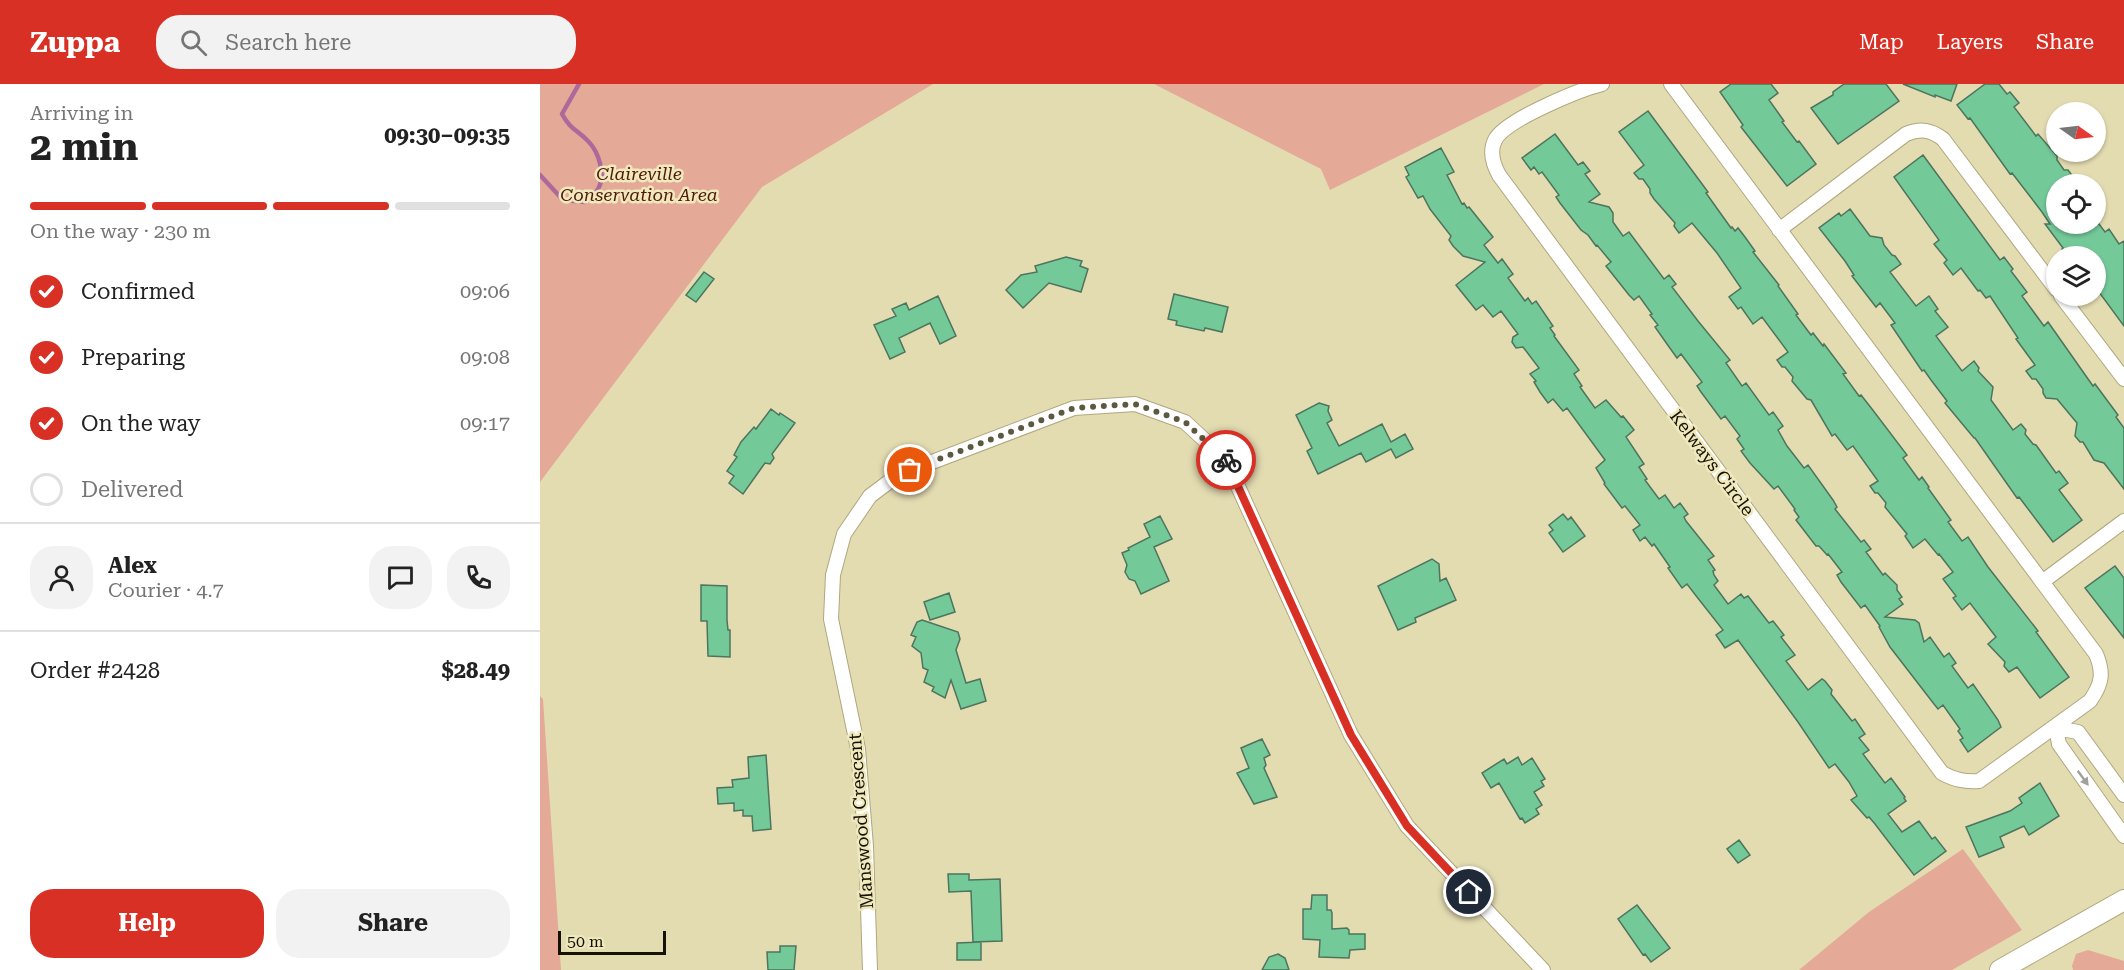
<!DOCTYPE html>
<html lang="en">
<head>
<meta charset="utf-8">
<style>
  :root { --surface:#fff; --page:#f2f2f2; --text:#222; --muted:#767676; --line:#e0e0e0; --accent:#d93025 }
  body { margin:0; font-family:"Roboto Serif",serif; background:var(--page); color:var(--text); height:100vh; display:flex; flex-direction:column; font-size:22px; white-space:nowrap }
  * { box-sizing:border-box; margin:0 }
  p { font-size:20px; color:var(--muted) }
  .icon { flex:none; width:33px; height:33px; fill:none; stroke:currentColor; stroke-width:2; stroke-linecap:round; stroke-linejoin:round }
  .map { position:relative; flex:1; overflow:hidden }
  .drawer { display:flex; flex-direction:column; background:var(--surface); width:540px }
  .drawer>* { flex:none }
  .needle { width:39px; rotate:104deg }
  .controls { position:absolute; left:1506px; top:18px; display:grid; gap:12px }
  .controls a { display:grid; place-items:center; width:60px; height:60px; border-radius:50%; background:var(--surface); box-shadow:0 2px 4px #0004; font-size:30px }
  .scale { position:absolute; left:18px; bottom:15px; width:108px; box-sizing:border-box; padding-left:6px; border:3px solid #151204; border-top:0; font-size:16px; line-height:21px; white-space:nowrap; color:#151204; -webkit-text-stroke:4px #f1e9be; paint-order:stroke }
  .pin { position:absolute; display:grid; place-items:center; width:51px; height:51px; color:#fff; margin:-26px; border:3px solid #fff; border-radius:50%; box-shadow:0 2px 6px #0007 }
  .courier { position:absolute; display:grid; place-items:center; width:60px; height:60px; margin:-30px; border:4px solid #d93025; border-radius:50%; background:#fff; color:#222; box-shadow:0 2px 8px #0007 }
  .head em { font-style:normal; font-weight:700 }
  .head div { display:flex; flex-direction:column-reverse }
  .head { display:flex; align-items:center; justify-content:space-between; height:102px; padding:0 30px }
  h1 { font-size:39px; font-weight:700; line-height:45px }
  .bar { display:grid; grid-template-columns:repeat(4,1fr); gap:9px 6px; align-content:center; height:72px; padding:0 30px }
  .bar i { height:8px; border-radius:4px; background:var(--line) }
  .bar .current { background:var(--accent) }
  .bar p { grid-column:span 4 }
  .line { display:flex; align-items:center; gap:15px; padding:0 30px; border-top:2px solid var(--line) }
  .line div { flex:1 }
  .round { display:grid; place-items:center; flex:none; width:63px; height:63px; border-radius:24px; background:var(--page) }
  ol { padding:0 30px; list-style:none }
  li { display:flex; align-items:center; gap:18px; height:66px }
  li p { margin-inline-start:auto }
  li .icon { padding:6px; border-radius:50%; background:var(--accent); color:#fff; stroke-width:4 }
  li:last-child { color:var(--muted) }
  li i { width:33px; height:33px; border:3px solid var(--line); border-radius:50% }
  .cta { display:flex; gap:12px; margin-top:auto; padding:12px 30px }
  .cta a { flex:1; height:69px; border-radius:24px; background:var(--accent); color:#fff; font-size:24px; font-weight:700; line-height:69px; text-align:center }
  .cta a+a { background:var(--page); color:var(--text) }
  header { display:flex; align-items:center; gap:36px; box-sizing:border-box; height:84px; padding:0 30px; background:var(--accent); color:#fff }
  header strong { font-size:28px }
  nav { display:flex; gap:33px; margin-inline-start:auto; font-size:21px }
  .search { width:420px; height:54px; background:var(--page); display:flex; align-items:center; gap:15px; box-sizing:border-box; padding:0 21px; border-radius:24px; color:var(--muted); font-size:22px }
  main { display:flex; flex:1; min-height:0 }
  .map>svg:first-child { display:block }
</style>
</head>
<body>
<header>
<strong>Zuppa</strong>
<div class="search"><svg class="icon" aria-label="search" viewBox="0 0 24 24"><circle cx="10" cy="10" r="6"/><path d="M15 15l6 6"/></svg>Search here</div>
<nav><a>Map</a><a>Layers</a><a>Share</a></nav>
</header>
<main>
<section class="drawer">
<div class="head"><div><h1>2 min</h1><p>Arriving in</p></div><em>09:30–09:35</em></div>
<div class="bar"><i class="current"></i><i class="current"></i><i class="current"></i><i></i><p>On the way · 230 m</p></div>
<ol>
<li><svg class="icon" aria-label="check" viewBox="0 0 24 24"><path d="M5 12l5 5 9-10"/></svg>Confirmed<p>09:06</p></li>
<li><svg class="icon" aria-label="check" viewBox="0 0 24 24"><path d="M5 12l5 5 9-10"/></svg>Preparing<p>09:08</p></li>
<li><svg class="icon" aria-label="check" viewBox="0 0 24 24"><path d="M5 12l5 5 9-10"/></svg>On the way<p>09:17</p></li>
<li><i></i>Delivered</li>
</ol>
<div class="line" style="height:108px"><a class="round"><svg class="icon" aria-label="person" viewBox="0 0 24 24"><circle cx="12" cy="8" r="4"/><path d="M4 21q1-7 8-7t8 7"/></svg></a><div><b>Alex</b><p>Courier · 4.7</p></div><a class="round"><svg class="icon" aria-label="chat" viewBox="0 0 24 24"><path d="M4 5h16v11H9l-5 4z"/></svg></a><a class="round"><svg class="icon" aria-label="phone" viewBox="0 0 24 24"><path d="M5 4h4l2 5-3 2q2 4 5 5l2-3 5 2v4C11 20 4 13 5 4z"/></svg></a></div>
<div class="line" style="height:78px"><div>Order #2428</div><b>$28.49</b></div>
<div class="cta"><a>Help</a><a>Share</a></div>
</section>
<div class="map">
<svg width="1584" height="886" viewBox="0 0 1584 886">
  <rect width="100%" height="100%" fill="#e4dcb1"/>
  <path fill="#e4a997" d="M0,0h393l-171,103 -222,295z
    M614,0h390l-214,106 -9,-21z
    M0,612l3,3 18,271h-21z
    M1423,765l59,81 -70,40h-153l70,-58z
    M1548,866l36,11v9h-51l-1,-4 4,-12z"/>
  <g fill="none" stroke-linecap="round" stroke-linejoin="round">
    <path stroke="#ad699a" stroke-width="4.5" d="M0,91l23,25 22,2c4,-3 11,-8 13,-13 8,-14 1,-37 -10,-48 -12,-12 -17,-11 -26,-27l17,-30"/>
  </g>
  <path fill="#74c999" stroke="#4d745d" stroke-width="1.5" d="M1191,0h40l7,9 -9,7 15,21 -2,1 15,20 2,-1 17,23 -29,22 -46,-59 2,-2 -23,-33z
    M1304,0h42l13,17 -61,43 -27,-36 22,-13v-3z
    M1363,0h54l-6,17 -16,-6v2z
    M1445,0h14l8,10 3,-2 9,11 -5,4 22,29 2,-2 19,22v4l7,10h4l3,4 -1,10h-14v40h43l6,8 4,-3 10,15 5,-3v85l-28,-38v-32h-29l-5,-7 1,-1 -18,-24h5l-8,-12 -30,-39 -2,1 -40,-56 -2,1 -11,-14z
    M1108,27l60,81 -2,1 25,35 1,-1 3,4 3,-3 7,9 10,14 -2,1 26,33 -1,1 20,28 -2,1 15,20 2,-2 10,13 1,-2 22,29 -3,1 16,22 2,-1 11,14 35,46 -4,3 16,22 3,-3 7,10 -1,1 23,32 -3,2 14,19 6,-4 20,30 50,64 -2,1 33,45 -29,21 -23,-31 -8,5 -5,-6 1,-4 -17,-18 8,-7 -26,-34 -8,7 -9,-12 3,-2 -13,-17 10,-7 -14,-18 -1,1 -13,-16 -12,9 -8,-12 2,-2 -22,-27 1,-4 -8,-10h-3l-5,-7 8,-5 -25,-35 -6,4 -12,-16 -3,2 -21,-36 -4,-1 -15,-18 1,-4 -8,-10h-3l-5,-7 11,-8 -26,-35 -9,7 -12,-17 -3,2 -9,-12 12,-9 -24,-35 -25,-30 -13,10 -5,-7 1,-3 -21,-24 -4,-6v-4l-7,-10h-4l-5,-6 10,-8 -25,-33z
    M1015,50l23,31 5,-3 7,9 -5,3 15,20 -11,8 20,5 4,6v9l10,14 6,-4 35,47 5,-4 7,9 -4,3 26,34 32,39 -4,3 16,23 4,-3 23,32 4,-3 10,14 -5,4 9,16 17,22 4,-3 25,35 4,7 -2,2 26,33 3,-2 7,9 -5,3 17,23 2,-2 12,12v5l5,7 -3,2 4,5 -18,13 30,3 4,3 5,19 6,-5 14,20 5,-4 7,10 -4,3 16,22 5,-4 25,36 3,7 -33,25 -8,-12 3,-2 -5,-7 2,-2 -17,-24 -5,4 -4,-5 -44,-57 -11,-20 1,-1 -15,-21 -4,3 -20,-26 -4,-7 5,-3 -14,-18 -1,1 -8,-9h-3l-20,-26 3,-3 -5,-7 1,-1 -17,-23 -4,3 -24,-26 -9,-12 3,-2 -7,-10 3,-3 -15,-20 -4,3 -20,-27 -4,-6 5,-4 -21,-28 -4,4 -10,-14 -12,-17 3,-2 -8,-10 2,-1 -13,-18 -5,4 -5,-5 -23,-29 5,-4 -14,-17 -1,1 -8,-11 -7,-5 -21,-27 -4,-6 3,-2 -17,-23 -3,2 -5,-7 -3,3 -9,-12z
    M901,64l13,24 -7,3 15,29 2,-1 3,5 2,-1 24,30 -9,8 14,18 4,-4 11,15 -5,4 17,23 3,-3 4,6 4,-3 17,25 -3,2 5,7 -1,1 25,34 -5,4 8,12 -2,1 15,21 11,-8 15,17 2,-1 11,14 -8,7 18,27 -5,3 8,12 -2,1 14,19 6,-4 9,13 6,-5 8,11 -4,3 2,4 28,35 -6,4 7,10 -2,1 1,4 4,6 -4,4 14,19 13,-10 3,4 4,-2 21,27 4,-2 11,14 -3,2 14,18 -9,6 22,29 14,-11 3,2 7,9 -1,4 21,27 3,-2 10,15 -6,4 10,12 -6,4 22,29 6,-5 14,19 -1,1 2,3 -18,13 14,18 17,-11 13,18 3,-2 11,14 -32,24 -39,-51 -6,-7 -2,1 -16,-18 6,-4 -8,-14 -14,-18 -6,4 -31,-46 -60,-82 -13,8 -9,-13 7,-5 -26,-33 -10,-13 -5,4 -14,-20 2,-1 -16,-23 -2,2 -7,-9 -5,4 -7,-11 7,-5 -15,-19 -3,2 -18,-24 1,-1 -9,-15 9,-8 -38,-52 -4,3 -10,-12 -5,4 -8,-11 -6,-10 2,-1 -6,-7 9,-6 -16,-21 -7,1 -4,-6 1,-5 5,-3 -17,-23 -8,6 -10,-12 -7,5 -20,-25 29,-23 -22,-6 -10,-10 -4,-6 2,-4 -21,-27 -7,-13 -5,2 -12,-21 3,-2 -4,-8z
    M1383,71l77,105 4,-3 9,12 -2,2 16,21 -5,4 22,30 4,-4 45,64 2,-2 23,31 -2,2 8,11v61l-20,-26 -10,-3 -11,-18h-3l-5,-6 2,-13 -20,-24 -11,-1 -3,-5v-4l-7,-10h-4l-6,-8 9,-6 -19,-26 2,-1 -28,-42 -4,2 -6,-8 -2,1 -17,-23 -8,7 -9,-12 3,-3 -13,-16 5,-4 -45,-63z
    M1310,125l20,27 12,2 2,7 8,10 3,1 6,8 -11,8 26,34 13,-10 9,13 -3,2 13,16 -12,9 26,35 12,-10 5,7 -1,3 15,16 -2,13 22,30 8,-6 5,6 -1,4 8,10 3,1 20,28 3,-2 9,12 -9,7 23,30 -29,22 -34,-45 -2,1 -42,-60h-1l-29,-35 2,-2 -16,-21 -7,-10 -2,1 -31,-46 4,-2 -15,-20 -4,4 -24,-31 2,-1 -9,-14 -26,-33 20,-15 2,3z
    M526,173l16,4 -2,5 8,3 -7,23 -32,-9 -26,25 -17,-18 15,-15 16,-3 -2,-6z
    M164,188l10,7 -18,23 -10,-7z
    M634,210l54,13 -6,25 -17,-4 -1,3 -28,-6 1,-4 -9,-2z
    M398,212l18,40 -16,8 -10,-21 -31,15 6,14 -15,7 -16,-34 22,-9 -4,-7 14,-6 3,7z
    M779,319l10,3 -1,5 4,9 -5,3 12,23 43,-22 9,18 14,-8 8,15 -17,9 -5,-9 -25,13 -5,-9 -43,21 -11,-23 5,-3 -16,-33z
    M231,325l8,6 1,-2 15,10 -23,31 2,4 -4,6 -5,-1 -22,31 -14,-11 5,-7 -7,-5 10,-14 -3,-2 7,-13 13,-15 2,2z
    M1023,430l5,6 3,-3 14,19 -22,16 -14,-19 4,-3 -4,-5z
    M620,432l12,23 -18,8 15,34 -28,13 -6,-13 -6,-2 -4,-7 2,-7 -5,-12 7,-3 -1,-2 22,-11 -6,-13z
    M892,475l7,5 1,17 6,-3 10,22 -41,18 1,4 -18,8 -20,-44z
    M1575,482l9,12v60l-39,-50z
    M161,501l26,1v34l1,10h2v27l-22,-1 -1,-35h-6z
    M409,509l6,19 -25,8 -6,-18z
    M382,536l36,12 2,7 -4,11 10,33 14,-4 6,22 -25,8 -10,-29 -6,18 -13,-7 2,-4 -10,-5 4,-12 -5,-2 -2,-15 -9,-7 4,-9 -5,-2 6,-13z
    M722,655l8,16 -6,3 2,7 -2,3 13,29 -23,7 -17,-31 12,-5 -8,-20z
    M226,671l5,74 -18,2 -1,-15h-9v-6l-9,1v-8l-16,1 -1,-16 16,-1 -1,-7 17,-2 -1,-21z
    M978,673l4,8 10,-7 13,21 -4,2 3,5 -10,6 8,13 -6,4 3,5 -14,9 -3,-5 -2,1 -21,-36 -8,5 -9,-15 22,-14 3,5z
    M1500,699l19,33 -30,19 -5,-9 -24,11 4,10 -25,10 -13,-30 44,-16 12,-8 -3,-5z
    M1199,756l11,15 -12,8 -11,-14z
    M408,790h21v6l31,-1 2,62 -29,1 -2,-51 -22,1z
    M772,811h15v15h4l1,3v16l15,-1 2,2v4h16v15l-15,1 -1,8 -30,-1 1,-17 -17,-1v-30h8z
    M1097,821l33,43 -19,14 -6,-8 -2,1 -25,-36z
    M441,858v18h-24v-17z
    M240,862h16l-2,24h-26l-1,-18h13z
    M738,870l7,4 4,12h-27l7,-13z"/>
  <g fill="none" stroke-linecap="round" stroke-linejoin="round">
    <defs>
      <path id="street" d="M1062,0c-23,6 -97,36 -107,56 -6,12 -2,24 4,35l443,598c13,7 23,9 37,8l111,-80c12,-17 14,-28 6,-47l-425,-570
        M1239,146l127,-96c15,-6 25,-4 37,5l113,150
        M1521,212l63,83
        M1502,498l82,-61
        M1584,711l-46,-63 -22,-4 3,16 65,92
        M330,886l-4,-124 -8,-97 -27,-130 2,-44 11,-41 26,-38 28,-21 176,-67 61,-4 50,18 41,38 125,275 56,91 136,144"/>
      <path id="secondary" d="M1460,886l124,-70"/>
    </defs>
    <use href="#street" stroke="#afa77e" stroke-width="16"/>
    <use href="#secondary" stroke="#afa77e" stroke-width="22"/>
    <use href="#street" stroke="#fff" stroke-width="14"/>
    <use href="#secondary" stroke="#fff" stroke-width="20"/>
  </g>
  <defs><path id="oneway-solid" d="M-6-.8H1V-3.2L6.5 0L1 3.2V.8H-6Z" transform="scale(1.5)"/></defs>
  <use fill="#a1a09b" href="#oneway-solid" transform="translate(1543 694) rotate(54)"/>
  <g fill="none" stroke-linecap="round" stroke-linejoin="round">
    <path stroke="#5d5941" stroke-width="6" stroke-dasharray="0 10.8" d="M370,386l164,-62 61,-4 50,18 41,38"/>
    <path stroke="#d93025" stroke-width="8" d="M686,376l125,275 56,91 62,66"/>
  </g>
  <g text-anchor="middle" stroke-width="5" stroke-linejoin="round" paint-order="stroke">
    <g font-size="18" font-style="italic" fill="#501b0a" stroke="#f1e9be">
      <text x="99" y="96">Claireville<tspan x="99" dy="21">Conservation Area</tspan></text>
    </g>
    <g font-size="18" fill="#151204" stroke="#f1e9be">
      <text transform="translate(1172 379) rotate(53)" y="6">Kelways Circle</text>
      <text transform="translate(321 737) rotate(-94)" y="6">Manswood Crescent</text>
    </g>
  </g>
</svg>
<div class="controls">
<a><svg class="needle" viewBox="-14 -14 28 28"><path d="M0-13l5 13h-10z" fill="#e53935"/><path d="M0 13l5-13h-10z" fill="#767676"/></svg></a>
<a><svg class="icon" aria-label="locate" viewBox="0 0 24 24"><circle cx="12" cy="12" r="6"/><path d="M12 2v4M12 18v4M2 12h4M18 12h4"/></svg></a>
<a><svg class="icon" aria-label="layers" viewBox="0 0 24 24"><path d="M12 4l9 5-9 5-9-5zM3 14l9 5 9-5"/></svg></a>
</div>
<div class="scale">50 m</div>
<div class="pin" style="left:370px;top:386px;background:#ea580c"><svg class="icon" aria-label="bag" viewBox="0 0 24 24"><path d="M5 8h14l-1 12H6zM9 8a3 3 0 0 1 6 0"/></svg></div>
<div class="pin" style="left:929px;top:808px;background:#1f2937"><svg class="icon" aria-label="home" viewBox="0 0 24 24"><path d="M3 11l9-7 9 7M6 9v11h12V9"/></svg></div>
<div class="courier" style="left:686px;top:376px"><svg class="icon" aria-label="bike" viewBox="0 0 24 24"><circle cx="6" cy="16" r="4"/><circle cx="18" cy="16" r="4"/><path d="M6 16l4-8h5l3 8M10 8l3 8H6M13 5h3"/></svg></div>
</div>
</main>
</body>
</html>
